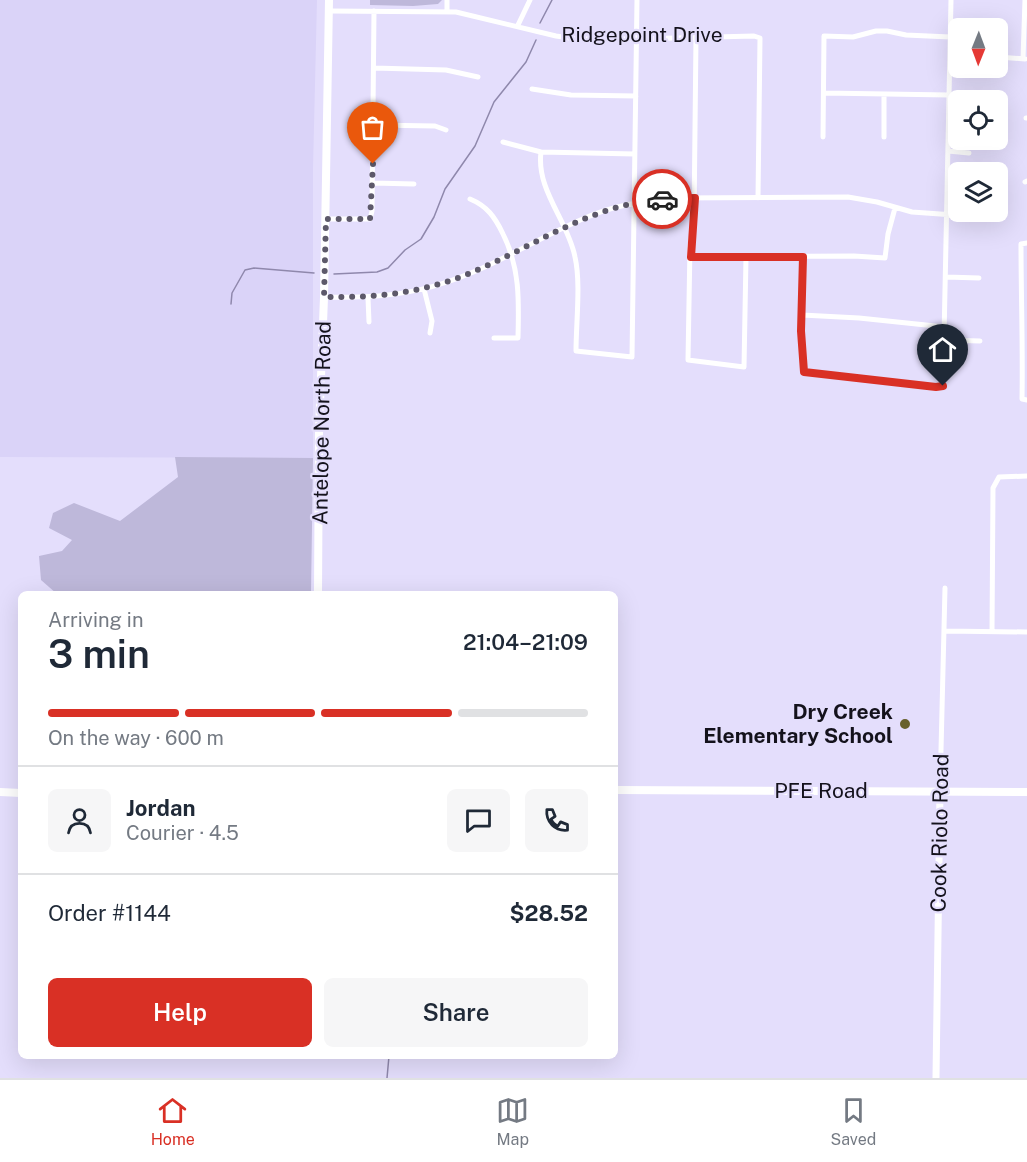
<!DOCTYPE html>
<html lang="en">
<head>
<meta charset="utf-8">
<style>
  :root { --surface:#fff; --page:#f6f6f7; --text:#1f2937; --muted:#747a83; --line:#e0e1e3; --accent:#d93025 }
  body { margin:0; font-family:"Public Sans",sans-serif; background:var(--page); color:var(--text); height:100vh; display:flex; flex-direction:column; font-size:22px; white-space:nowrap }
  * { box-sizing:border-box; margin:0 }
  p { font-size:20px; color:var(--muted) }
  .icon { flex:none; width:33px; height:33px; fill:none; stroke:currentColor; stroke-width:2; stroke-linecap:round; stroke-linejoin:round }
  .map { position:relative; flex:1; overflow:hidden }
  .details { position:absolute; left:18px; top:591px; width:600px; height:468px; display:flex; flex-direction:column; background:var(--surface); border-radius:9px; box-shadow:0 6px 24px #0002 }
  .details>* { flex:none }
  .needle { width:39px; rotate:181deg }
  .fabs { position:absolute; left:948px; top:18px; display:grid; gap:12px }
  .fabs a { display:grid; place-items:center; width:60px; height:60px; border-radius:9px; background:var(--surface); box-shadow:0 6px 24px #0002; font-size:30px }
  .pin { position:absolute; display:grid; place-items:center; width:51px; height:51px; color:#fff; margin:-62px -26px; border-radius:50% 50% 50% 0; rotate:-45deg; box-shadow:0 0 6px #0007 }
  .pin .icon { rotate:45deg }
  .courier { position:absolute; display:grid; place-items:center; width:60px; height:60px; margin:-30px; border:4px solid #d93025; border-radius:50%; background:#fff; color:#222; box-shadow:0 2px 8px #0007 }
  .overview em { font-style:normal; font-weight:600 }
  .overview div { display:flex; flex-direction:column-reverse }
  .overview { display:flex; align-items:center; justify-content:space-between; height:102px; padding:0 30px }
  h1 { font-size:39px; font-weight:600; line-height:45px }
  .bar { display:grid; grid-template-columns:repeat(4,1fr); gap:9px 6px; align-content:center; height:72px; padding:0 30px }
  .bar i { height:8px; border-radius:4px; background:var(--line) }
  .bar .selected { background:var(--accent) }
  .bar p { grid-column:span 4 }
  .line { display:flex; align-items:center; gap:15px; padding:0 30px; border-top:2px solid var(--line) }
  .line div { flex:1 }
  .round { display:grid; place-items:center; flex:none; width:63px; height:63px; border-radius:9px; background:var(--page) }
  .cta { display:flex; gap:12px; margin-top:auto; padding:12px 30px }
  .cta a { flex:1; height:69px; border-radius:9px; background:var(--accent); color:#fff; font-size:24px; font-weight:600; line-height:69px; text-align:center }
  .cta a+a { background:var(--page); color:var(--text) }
  .tabs { display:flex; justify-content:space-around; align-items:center; height:84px; border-top:2px solid var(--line); background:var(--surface); font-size:16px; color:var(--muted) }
  .tabs a { display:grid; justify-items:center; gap:3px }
  .tabs .selected { color:var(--accent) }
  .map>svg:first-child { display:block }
</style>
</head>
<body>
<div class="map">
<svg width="1027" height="1078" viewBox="0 0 1027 1078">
  <rect width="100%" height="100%" fill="#e4defc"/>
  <path fill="#dad3f8" d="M0,0h317l-4,168v290l-313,-1z"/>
  <path fill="#beb8da" d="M370,0h72l-4,4 -25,2 -43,-1z
    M175,457l138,1 -2,136h-254l-16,-14 -2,-24 23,-5 10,-11 -23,-12 4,-15 21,-10 46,18 58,-44z"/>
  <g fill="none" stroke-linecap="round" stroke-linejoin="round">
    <path stroke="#8f88ac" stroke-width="1.5" d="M540,23l12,-23
      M334,274l43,-2 11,-4 17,-18 16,-11 13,-22 11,-28 30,-43 19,-44 32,-40 10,-22
      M231,304l1,-11 13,-23 9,-2 60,5
      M369,1056h10
      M387,1078l2,-22"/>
    <path stroke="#fff" stroke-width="5" d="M330,11l126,1 100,24 21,3h59l118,-3 6,2 -2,160
      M447,12v-12
      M518,25l12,-25
      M696,37l-2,183 -4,26 -2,114 56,7 2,-110
      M998,57l27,2
      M1023,59l2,-59
      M374,68l72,2 32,7
      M532,89l39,6 65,1
      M824,93l125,2
      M884,95v42
      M1026,118h1
      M373,125l62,1 11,4
      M823,137l1,-101 29,1 23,-6h11l19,4 44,2
      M503,142l38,10 94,2
      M948,151l21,2
      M541,152c-5,38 27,69 34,105 6,26 1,66 1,94l56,6 5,-357
      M1025,182l2,-1
      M373,183l41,1
      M470,199c17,7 25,18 33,35 17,34 16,67 15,104h-24
      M326,219h44l2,-8 2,-200
      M1027,243l-6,1c0,52 2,103 1,155l5,1
      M691,257l163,-1 31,2 3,-24 7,-26
      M803,257l-2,74 3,41 132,15 7,-1 8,-386
      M946,277l33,1
      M424,289l8,32 -2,12
      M324,297c42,1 83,-1 123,-15 48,-16 91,-44 138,-64 29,-13 62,-18 94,-20l169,-1 29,5 35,10 56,4
      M368,298l1,24
      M802,315l57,3 86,9
      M945,340l35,1
      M945,631l82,1
      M992,632l1,-144 6,-11 28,-1
      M940,791l5,-203"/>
    <path stroke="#fff" stroke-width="7" d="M936,1078l4,-287"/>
    <path stroke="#fff" stroke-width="8" d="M318,594l1,-164 5,-133 5,-297
      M615,790l412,2
      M0,792l21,1"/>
  </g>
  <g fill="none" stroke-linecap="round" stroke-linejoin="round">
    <path stroke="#5d596a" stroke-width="6" stroke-dasharray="0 10.8" d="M373,164l-3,55h-44l-2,78c58,1 107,-5 160,-30 58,-26 112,-63 178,-68"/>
    <path stroke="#d93025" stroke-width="8" d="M662,199l33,-1 -4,59h112l-2,74 3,41 132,15 7,-1"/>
  </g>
  <circle fill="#67602c" stroke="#e4defc" stroke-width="2" cx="905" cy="724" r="6"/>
  <g text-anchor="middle" stroke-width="4.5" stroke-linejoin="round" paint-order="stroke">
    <g font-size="21" fill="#14121c" stroke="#e4defc">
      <text x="642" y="42">Ridgepoint Drive</text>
      <text transform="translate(322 423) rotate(-89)" y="7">Antelope North Road</text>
      <text x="821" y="798">PFE Road</text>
      <text transform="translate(940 833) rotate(-89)" y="7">Cook Riolo Road</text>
    </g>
    <g font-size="21" font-weight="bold" fill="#14121c" stroke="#e4defc" text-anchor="end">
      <text x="893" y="719">Dry Creek<tspan x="893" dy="24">Elementary School</tspan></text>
    </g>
  </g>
</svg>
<div class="fabs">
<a><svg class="needle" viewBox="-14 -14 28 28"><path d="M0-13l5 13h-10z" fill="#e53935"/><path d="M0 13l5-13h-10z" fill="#747a83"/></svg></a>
<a><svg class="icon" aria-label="locate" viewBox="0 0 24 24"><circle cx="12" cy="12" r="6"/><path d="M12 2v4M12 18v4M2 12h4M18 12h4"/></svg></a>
<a><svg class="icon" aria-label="layers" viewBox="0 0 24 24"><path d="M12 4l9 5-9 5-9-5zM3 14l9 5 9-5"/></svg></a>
</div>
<div class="pin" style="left:373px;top:164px;background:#ea580c"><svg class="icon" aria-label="bag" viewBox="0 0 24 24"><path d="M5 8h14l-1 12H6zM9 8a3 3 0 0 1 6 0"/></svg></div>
<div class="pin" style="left:943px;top:386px;background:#1f2937"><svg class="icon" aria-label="home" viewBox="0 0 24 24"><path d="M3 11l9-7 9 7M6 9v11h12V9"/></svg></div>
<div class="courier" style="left:662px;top:199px"><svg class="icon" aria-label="car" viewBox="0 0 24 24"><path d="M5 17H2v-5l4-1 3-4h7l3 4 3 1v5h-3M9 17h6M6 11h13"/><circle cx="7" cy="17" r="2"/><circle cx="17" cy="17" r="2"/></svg></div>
<section class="details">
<div class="overview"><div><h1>3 min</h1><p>Arriving in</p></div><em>21:04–21:09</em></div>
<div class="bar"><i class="selected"></i><i class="selected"></i><i class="selected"></i><i></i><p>On the way · 600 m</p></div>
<div class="line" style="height:108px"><a class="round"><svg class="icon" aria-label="person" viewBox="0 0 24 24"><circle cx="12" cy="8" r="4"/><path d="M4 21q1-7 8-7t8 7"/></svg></a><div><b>Jordan</b><p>Courier · 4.5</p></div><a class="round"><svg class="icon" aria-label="chat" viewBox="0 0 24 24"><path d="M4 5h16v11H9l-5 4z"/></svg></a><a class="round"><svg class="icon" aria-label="phone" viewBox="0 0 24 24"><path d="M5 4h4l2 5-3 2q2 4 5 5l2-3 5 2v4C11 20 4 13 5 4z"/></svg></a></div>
<div class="line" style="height:78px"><div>Order #1144</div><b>$28.52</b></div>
<div class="cta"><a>Help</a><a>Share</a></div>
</section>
</div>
<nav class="tabs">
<a class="selected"><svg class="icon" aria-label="home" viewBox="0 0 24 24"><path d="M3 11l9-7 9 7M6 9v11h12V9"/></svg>Home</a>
<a><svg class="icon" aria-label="map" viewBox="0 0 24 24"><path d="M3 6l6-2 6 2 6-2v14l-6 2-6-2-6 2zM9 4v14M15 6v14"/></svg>Map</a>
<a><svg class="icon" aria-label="saved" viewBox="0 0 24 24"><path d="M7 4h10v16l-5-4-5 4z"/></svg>Saved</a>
</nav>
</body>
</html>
